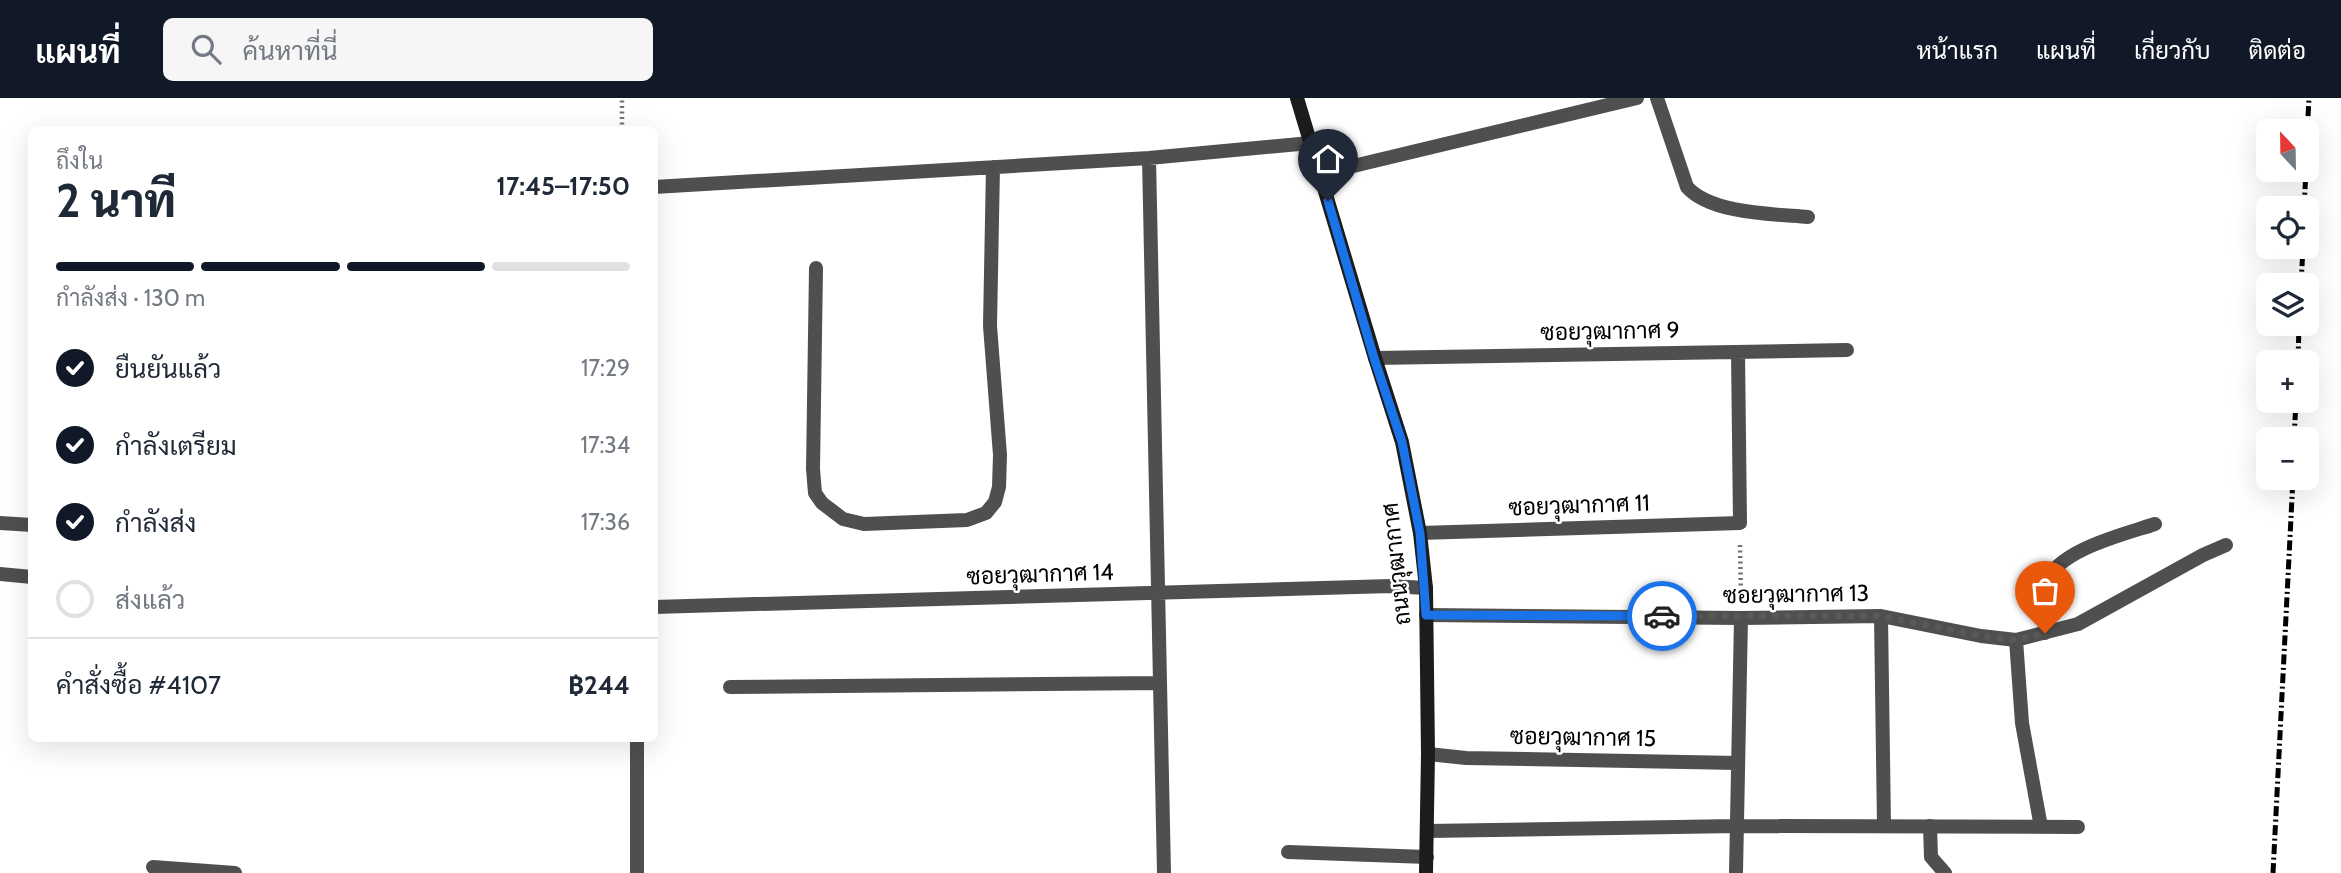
<!DOCTYPE html>
<html lang="th">
<head>
<meta charset="utf-8">
<style>
  :root { --surface:#fff; --page:#f6f6f7; --text:#1f2937; --muted:#747a83; --line:#e0e1e3; --accent:#111827 }
  body { margin:0; font-family:Cabin,Sarabun,sans-serif; background:var(--page); color:var(--text); height:100vh; display:flex; flex-direction:column; font-size:26px; white-space:nowrap }
  * { box-sizing:border-box; margin:0 }
  p { font-size:23px; color:var(--muted) }
  .icon { flex:none; width:38px; height:38px; fill:none; stroke:currentColor; stroke-width:2; stroke-linecap:round; stroke-linejoin:round }
  .map { position:relative; flex:1; overflow:hidden }
  .drawer { position:absolute; left:28px; top:28px; width:630px; height:616px; display:flex; flex-direction:column; background:var(--surface); border-radius:10px; box-shadow:0 7px 28px #0002 }
  .drawer>* { flex:none }
  .needle { width:46px; rotate:338deg }
  .fabs { position:absolute; left:2256px; top:21px; display:grid; gap:14px }
  .fabs a { display:grid; place-items:center; width:63px; height:63px; border-radius:10px; background:var(--surface); box-shadow:0 7px 28px #0002; font-size:35px }
  .pin { position:absolute; display:grid; place-items:center; width:60px; height:60px; color:#fff; margin:-72px -30px; border-radius:50% 50% 50% 0; rotate:-45deg; box-shadow:0 0 7px #0007 }
  .pin .icon { rotate:45deg }
  .courier { position:absolute; display:grid; place-items:center; width:70px; height:70px; margin:-35px; border:5px solid #1a73e8; border-radius:50%; background:#fff; color:#222; box-shadow:0 2px 9px #0007 }
  .overview em { font-style:normal; font-weight:800 }
  .overview div { display:flex; flex-direction:column-reverse }
  .overview { display:flex; align-items:center; justify-content:space-between; height:119px; padding:0 28px }
  h1 { font-size:46px; font-weight:800; line-height:52px }
  .bar { display:grid; grid-template-columns:repeat(4,1fr); gap:10px 7px; align-content:center; height:84px; padding:0 28px }
  .bar i { height:9px; border-radius:5px; background:var(--line) }
  .bar .on { background:var(--accent) }
  .bar p { grid-column:span 4 }
  .line { display:flex; align-items:center; gap:18px; padding:0 28px; border-top:2px solid var(--line) }
  .line div { flex:1 }
  ol { padding:0 28px; list-style:none }
  li { display:flex; align-items:center; gap:21px; height:77px }
  li p { margin-inline-start:auto }
  li .icon { padding:7px; border-radius:50%; background:var(--accent); color:#fff; stroke-width:4 }
  li:last-child { color:var(--muted) }
  li i { width:38px; height:38px; border:4px solid var(--line); border-radius:50% }
  header { display:flex; align-items:center; gap:42px; box-sizing:border-box; height:98px; padding:0 35px; background:var(--accent); color:#fff }
  header strong { font-size:33px }
  nav { display:flex; gap:38px; margin-inline-start:auto; font-size:24px }
  .search { width:490px; height:63px; background:var(--page); display:flex; align-items:center; gap:18px; box-sizing:border-box; padding:0 24px; border-radius:10px; color:var(--muted); font-size:26px }
  .map>svg:first-child { display:block }
</style>
</head>
<body>
<header>
<strong>แผนที่</strong>
<div class="search"><svg class="icon" aria-label="search" viewBox="0 0 24 24"><circle cx="10" cy="10" r="6"/><path d="M15 15l6 6"/></svg>ค้นหาที่นี่</div>
<nav><a>หน้าแรก</a><a>แผนที่</a><a>เกี่ยวกับ</a><a>ติดต่อ</a></nav>
</header>
<div class="map">
<svg width="2341" height="775" viewBox="0 0 2341 775">
  <rect width="100%" height="100%" fill="#fff"/>
  <g fill="none" stroke-linecap="round" stroke-linejoin="round">
    <path stroke="#717171" stroke-width="4.5" stroke-dasharray="2 3.5" stroke-linecap="butt" d="M622,32v-32
      M1740,447l1,51"/>
    <path stroke="#4f4f4f" stroke-width="14" d="M1657,0l30,89c24,27 87,27 121,30
      M0,425l32,2
      M1930,728l1,31 14,16
      M1288,754l139,5"/>
    <path stroke="#4f4f4f" stroke-width="14" d="M1149,60l15,715
      M1320,76l317,-76
      M654,89l495,-29 161,-15
      M816,170l-3,201 2,24 7,10 21,16 21,5 103,-4 19,-7 9,-11 4,-15 1,-32 -10,-129 3,-159
      M1375,260l472,-8
      M1420,435l320,-10 -2,-171
      M0,476l32,3
      M654,509l737,-21 35,2
      M1426,517l315,3 140,-2 100,20 35,4 62,-16 125,-69 23,-10
      M1881,518l3,210
      M2045,535c0,-15 -3,-36 1,-50 11,-33 79,-49 109,-59
      M2016,542l6,83 19,104
      M730,589l430,-4
      M637,640v135
      M1428,656l38,4 272,5
      M1427,733l309,-5 342,1
      M153,769l82,6
      M1736,775l5,-255"/>
    <path stroke="#1c1c1c" stroke-width="14" d="M1297,0l78,260 27,84 18,91 6,55 2,166 -2,119"/>
    <path stroke="#000" stroke-width="5" stroke-dasharray="10 3.5 2 3.5" stroke-linecap="butt" d="M2306,56l3,-56
      M2304,110l2,-38
      M2301,187l2,-38
      M2298,264l1,-38
      M2294,341l2,-38
      M2273,775l20,-395"/>
  </g>
  <g fill="none" stroke-linecap="round" stroke-linejoin="round">
    <path stroke="#595959" stroke-width="7" stroke-dasharray="0 12.6" d="M1662,518h219l100,20 35,4 29,-7"/>
    <path stroke="#1a73e8" stroke-width="9" d="M1328,103l46,157 28,84 18,91 6,82 236,1"/>
  </g>
  <g text-anchor="middle" stroke-width="5" stroke-linejoin="round" paint-order="stroke">
    <g font-size="23" fill="#000" stroke="#fff">
      <text transform="translate(1610 233) rotate(-1)" y="8">ซอยวุฒากาศ 9</text>
      <text transform="translate(1579 407) rotate(-2)" y="8">ซอยวุฒากาศ 11</text>
      <text transform="translate(1396 466) rotate(-96)" y="8">ถนนวุฒากาศ</text>
      <text transform="translate(1040 476) rotate(-2)" y="8">ซอยวุฒากาศ 14</text>
      <text transform="translate(1796 496) rotate(-1)" y="8">ซอยวุฒากาศ 13</text>
      <text transform="translate(1583 639) rotate(1)" y="8">ซอยวุฒากาศ 15</text>
    </g>
  </g>
</svg>
<div class="fabs">
<a><svg class="needle" viewBox="-14 -14 28 28"><path d="M0-13l5 13h-10z" fill="#e53935"/><path d="M0 13l5-13h-10z" fill="#747a83"/></svg></a>
<a><svg class="icon" aria-label="locate" viewBox="0 0 24 24"><circle cx="12" cy="12" r="6"/><path d="M12 2v4M12 18v4M2 12h4M18 12h4"/></svg></a>
<a><svg class="icon" aria-label="layers" viewBox="0 0 24 24"><path d="M12 4l9 5-9 5-9-5zM3 14l9 5 9-5"/></svg></a>
<a>+</a>
<a>−</a>
</div>
<div class="pin" style="left:2045px;top:535px;background:#ea580c"><svg class="icon" aria-label="bag" viewBox="0 0 24 24"><path d="M5 8h14l-1 12H6zM9 8a3 3 0 0 1 6 0"/></svg></div>
<div class="pin" style="left:1328px;top:103px;background:#1f2937"><svg class="icon" aria-label="home" viewBox="0 0 24 24"><path d="M3 11l9-7 9 7M6 9v11h12V9"/></svg></div>
<div class="courier" style="left:1662px;top:518px"><svg class="icon" aria-label="car" viewBox="0 0 24 24"><path d="M5 17H2v-5l4-1 3-4h7l3 4 3 1v5h-3M9 17h6M6 11h13"/><circle cx="7" cy="17" r="2"/><circle cx="17" cy="17" r="2"/></svg></div>
<section class="drawer">
<div class="overview"><div><h1>2 นาที</h1><p>ถึงใน</p></div><em>17:45–17:50</em></div>
<div class="bar"><i class="on"></i><i class="on"></i><i class="on"></i><i></i><p>กำลังส่ง · 130 m</p></div>
<ol>
<li><svg class="icon" aria-label="check" viewBox="0 0 24 24"><path d="M5 12l5 5 9-10"/></svg>ยืนยันแล้ว<p>17:29</p></li>
<li><svg class="icon" aria-label="check" viewBox="0 0 24 24"><path d="M5 12l5 5 9-10"/></svg>กำลังเตรียม<p>17:34</p></li>
<li><svg class="icon" aria-label="check" viewBox="0 0 24 24"><path d="M5 12l5 5 9-10"/></svg>กำลังส่ง<p>17:36</p></li>
<li><i></i>ส่งแล้ว</li>
</ol>
<div class="line" style="height:91px"><div>คำสั่งซื้อ #4107</div><b>฿244</b></div>
</section>
</div>
</body>
</html>
